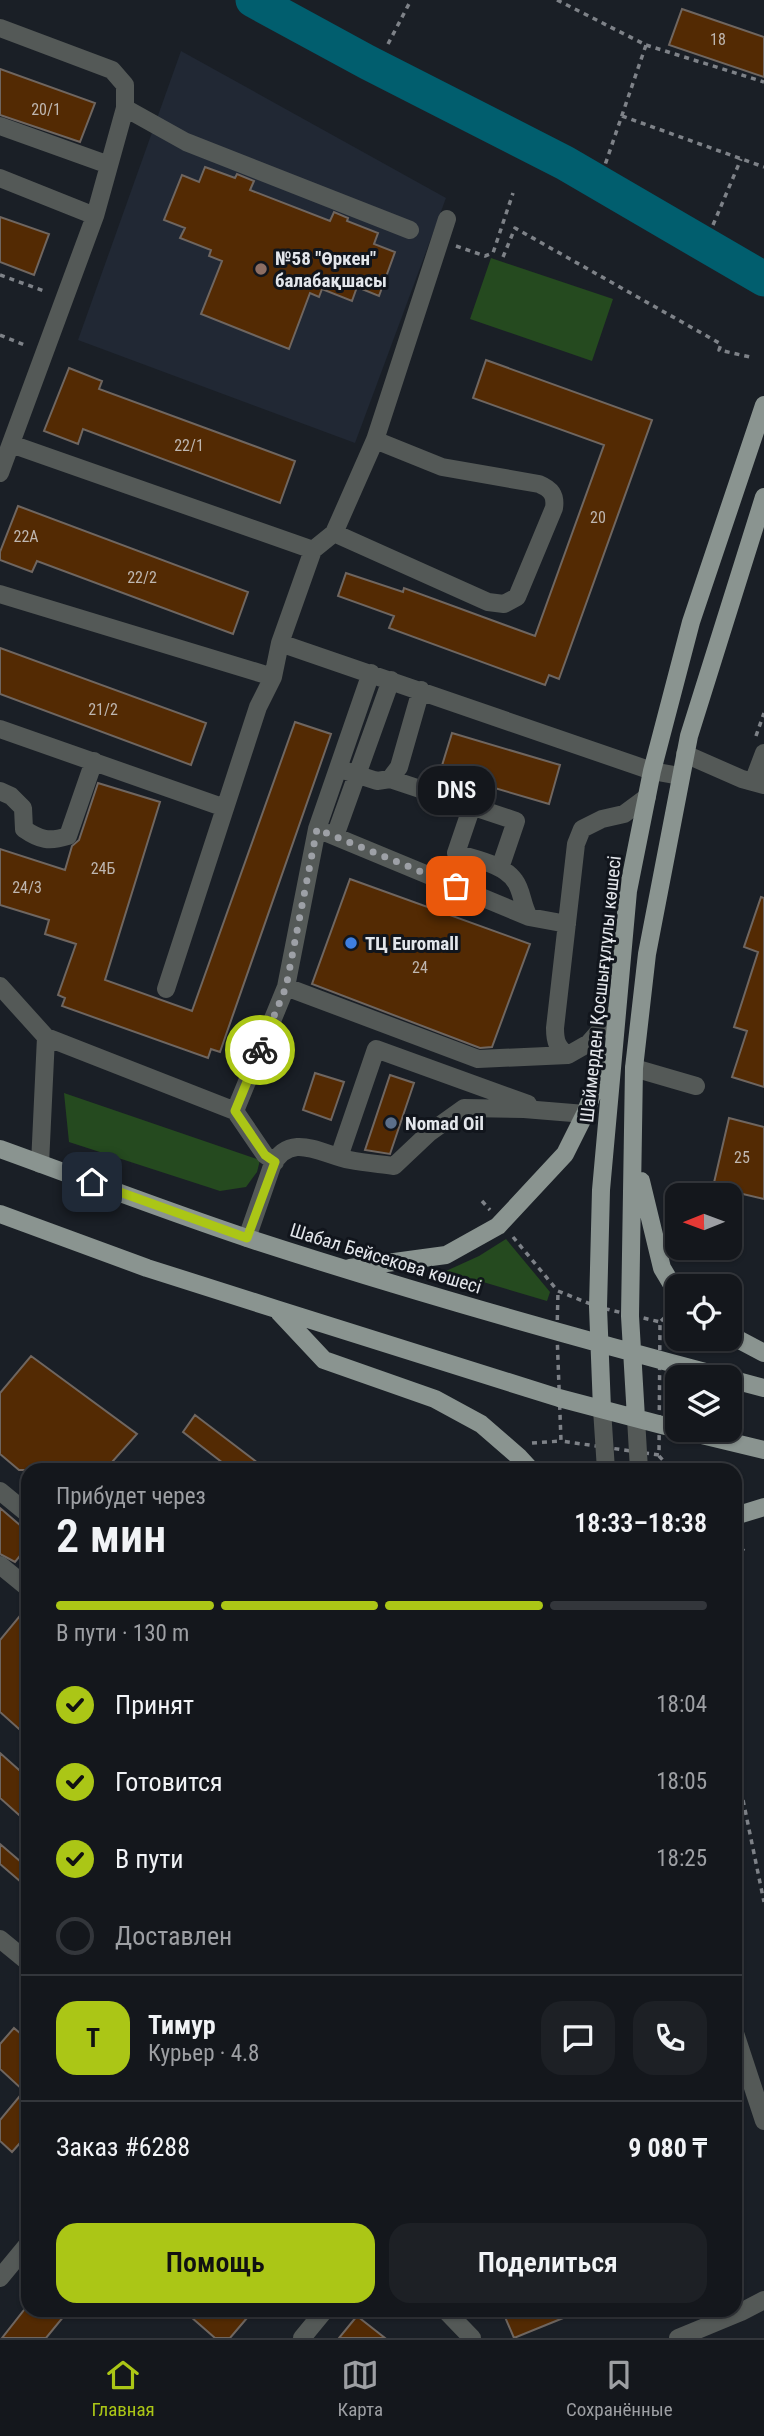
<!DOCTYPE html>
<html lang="ru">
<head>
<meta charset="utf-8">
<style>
  :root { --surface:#14171c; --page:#1d2025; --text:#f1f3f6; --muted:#9d9fa3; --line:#33363b; --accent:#abc616 }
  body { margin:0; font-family:"Roboto Condensed",sans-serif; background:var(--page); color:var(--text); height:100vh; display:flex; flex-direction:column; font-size:26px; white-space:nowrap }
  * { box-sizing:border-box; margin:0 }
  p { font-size:23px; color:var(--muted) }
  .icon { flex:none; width:38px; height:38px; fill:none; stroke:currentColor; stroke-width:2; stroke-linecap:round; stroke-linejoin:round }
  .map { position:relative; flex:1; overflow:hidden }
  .panel { position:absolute; left:21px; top:1463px; width:721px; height:854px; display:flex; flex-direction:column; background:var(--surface); border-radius:21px; box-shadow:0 2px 5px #0004,0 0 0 2px var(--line) }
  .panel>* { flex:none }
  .needle { width:46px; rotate:269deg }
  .tools { position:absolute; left:665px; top:1183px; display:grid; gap:14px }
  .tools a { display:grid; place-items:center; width:77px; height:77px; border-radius:14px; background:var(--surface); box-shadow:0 2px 5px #0004,0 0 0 2px var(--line); font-size:35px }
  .pin { position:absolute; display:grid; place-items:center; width:60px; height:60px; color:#fff; margin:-30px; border-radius:14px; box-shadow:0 4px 10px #0006 }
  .courier { position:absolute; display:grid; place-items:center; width:70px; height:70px; margin:-35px; border:5px solid #abc616; border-radius:50%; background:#fff; color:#222; box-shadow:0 2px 9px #0007 }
  .bubble { position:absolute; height:49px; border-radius:21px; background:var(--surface); box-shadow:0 2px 5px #0004,0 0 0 2px var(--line); font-size:23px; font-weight:600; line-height:49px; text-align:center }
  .headline em { font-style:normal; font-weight:600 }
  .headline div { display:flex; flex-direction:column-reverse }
  .headline { display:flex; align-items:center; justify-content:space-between; height:119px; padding:0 35px }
  h1 { font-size:46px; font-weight:600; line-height:52px }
  .bar { display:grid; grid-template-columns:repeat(4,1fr); gap:10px 7px; align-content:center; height:84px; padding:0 35px }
  .bar i { height:9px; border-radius:5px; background:var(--line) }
  .bar .active { background:var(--accent) }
  .bar p { grid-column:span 4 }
  .line { display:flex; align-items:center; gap:18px; padding:0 35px; border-top:2px solid var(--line) }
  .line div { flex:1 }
  .round { display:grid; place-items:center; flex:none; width:74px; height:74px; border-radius:21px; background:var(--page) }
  ol { padding:0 35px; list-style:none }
  li { display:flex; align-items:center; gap:21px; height:77px }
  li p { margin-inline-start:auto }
  li .icon { padding:7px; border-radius:50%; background:var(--accent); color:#111; stroke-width:4 }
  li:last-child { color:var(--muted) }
  li i { width:38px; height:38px; border:4px solid var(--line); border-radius:50% }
  .cta { display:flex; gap:14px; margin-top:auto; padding:14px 35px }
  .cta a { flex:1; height:80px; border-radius:21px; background:var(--accent); color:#111; font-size:28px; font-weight:600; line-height:80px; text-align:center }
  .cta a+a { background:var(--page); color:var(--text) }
  .tab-bar { display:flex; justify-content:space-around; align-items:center; height:98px; border-top:2px solid var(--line); background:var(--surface); font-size:19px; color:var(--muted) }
  .tab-bar a { display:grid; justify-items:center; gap:4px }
  .tab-bar .active { color:var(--accent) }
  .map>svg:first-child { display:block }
</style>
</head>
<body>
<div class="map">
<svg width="764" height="2338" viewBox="0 0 764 2338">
  <rect width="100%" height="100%" fill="#1a1f26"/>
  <path fill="#212834" d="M181,51l265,147 -91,245 -277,-103z"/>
  <path fill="#254a1f" d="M491,258l122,41 -21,62 -122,-42z
    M64,1093l196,67 -3,12 -11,15 -26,4 -151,-49z
    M506,1239l44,53 -3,9 -101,-30 33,-15z"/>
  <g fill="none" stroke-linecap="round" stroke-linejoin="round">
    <path stroke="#015e6e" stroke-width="35" d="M253,0l114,62 198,101 199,116"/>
  </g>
  <path fill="#532a03" stroke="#6f6660" stroke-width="2" d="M682,9l82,28v40l-95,-32z
    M0,69l95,34 -15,39 -80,-27z
    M205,167l30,11 2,-4 17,7 -4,9 80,31 4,-9 14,6 -1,3 31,12 -4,11 21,8 -16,44 -22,-9 -5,14 -30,-12 -3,8 -9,-4 -21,56 -88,-35 21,-53 -13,-5 2,-6 -31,-12 5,-10 -21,-8 18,-45 17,7z
    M0,217l49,17 -15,41 -34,-13z
    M486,360l166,60 -93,259 -10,-4 -4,10 -156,-57 5,-12 -56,-20 8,-23 57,19 1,-4 131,48 69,-191 -131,-47z
    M69,368l33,13 -3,8 196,72 -15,42 -197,-74 -5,15 -34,-13z
    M18,506l230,86 -15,42 -196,-73 -5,11 -32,-12v-8z
    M0,648l206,75 -15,42 -191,-71z
    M295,722l36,12 -111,318 -9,-3 -3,9 -146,-52 3,-8 -7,-3 18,-51 -31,-10 4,-14 -49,-15v-56l65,21 7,-24 7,-6 19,-57 62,19 -55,178 87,31z
    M452,733l108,32 -11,39 -109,-32z
    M350,879l180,65 -38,103 -12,1 -168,-64z
    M761,897l3,1v189l-32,-10 15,-46 -13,-4 24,-75 -14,-5z
    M315,1073l29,9 -13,38 -28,-10z
    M390,1075l24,8 -24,71 -25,-4z
    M729,1118l35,9v72l-51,-12z
    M31,1356l106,78 -32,36h-86l-19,-16v-61z
    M195,1415l72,55h-35l-49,-38z
    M0,1508l28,24v14l-13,16 -15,-8z
    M28,1606v131l-28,-25v-72z
    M0,1753l28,25v45l-28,-25z
    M0,1844l28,24v20l-28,-24z
    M14,2028l14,12v94l-16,18 -12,-11v-21l24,-29 -24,-22v-25z
    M24,2310h45l-23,28h-44z
    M183,2310h55l9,8 -17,20h-15z
    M502,2310h81l-69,28z
    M357,2316l28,22h-46z"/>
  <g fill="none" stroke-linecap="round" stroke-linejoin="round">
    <path stroke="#7e8288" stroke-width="3.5" stroke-dasharray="5 5" stroke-linecap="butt" d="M557,0l89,45 -41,120
      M388,44l23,-44
      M646,45l118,37
      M622,116l142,51
      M713,225l28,-66
      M456,246l29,10 8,-3 20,-60
      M503,257l12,-29 206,116 -2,6 31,7
      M0,275l47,17
      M0,335l27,11
      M756,736l8,-23
      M482,1201l8,9
      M513,1237l44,53
      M702,1286l2,-1
      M558,1291l40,16 62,15 -1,133 -98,-14 -4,-108z
      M661,1321l12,-11
      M532,1443l29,-2
      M659,1456l13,14
      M735,1542l9,9
      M735,1761l29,141"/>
    <path stroke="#545957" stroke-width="18" d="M0,28l112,42 13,15v23l-30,108 -95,257
      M125,108l61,34 224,88
      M0,126l109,39
      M0,178l95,38
      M447,219l-72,221 -41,93 -21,17 -33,93 372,128 28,5
      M11,444l302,106
      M334,533l154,69 16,2 13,-7 37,-89c2,-13 -3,-19 -15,-24l-97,-17 -67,-27
      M0,594l273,83 7,-34
      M0,729l225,79
      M685,754l57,25 22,6
      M346,771l31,10 13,-2 9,-12 22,-77
      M390,779l126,42 -16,47
      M753,782l11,-29
      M0,791l11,5 12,12 1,21c16,11 25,13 44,7l26,-75
      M472,806l-16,47c18,6 48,11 59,28 7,9 7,24 14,36l38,7
      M317,829l212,88
      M335,836l56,-156
      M0,986l46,51 -6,127
      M286,987l192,72 90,-4 21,-12 27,-31
      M166,989l92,-282 15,-30
      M46,1037l189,74
      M568,1055c-11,-7 -13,-14 -13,-27l21,-184 6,-15 20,-10 22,-5 23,-17
      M634,1068l62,18
      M339,1157l37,-108 152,55
      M275,1162l-10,-7 -30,-44 51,-124 31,-158 54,-156
      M247,1238l25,-72c18,-36 50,-11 78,-6 15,3 30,4 44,6l35,-33 35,-25 60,1 61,5
      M602,1409l4,61
      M636,1418l3,52
      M0,1491l28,23
      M0,1565l28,23
      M0,1939l28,23
      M735,2033l29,88
      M0,2278l28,-34
      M445,2310l27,28
      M302,2338l23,-28
      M678,2338l63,-26 23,-12"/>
    <path stroke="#8a9490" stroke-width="18" d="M0,1149c83,30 166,62 250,90 157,51 315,96 474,138
      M641,1181l21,87 15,25
      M0,1214l147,54 129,41 283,89 118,31
      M350,1268l96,-13 52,-29 67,-72 20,-40 21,-57
      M279,1312l45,48 111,39 46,25 38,33 12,13
      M730,1335l34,18
      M730,1379l34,9
      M602,1409l-4,-102 3,-117 27,-299 24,-120 39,-149 73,-217
      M636,1418l-6,-102 4,-248 13,-114 42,-218 75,-239
      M681,1430l83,20
      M735,1516l29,-9"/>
  </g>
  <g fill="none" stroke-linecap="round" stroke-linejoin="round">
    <path stroke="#9da0a6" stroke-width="7" stroke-dasharray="0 12.6" d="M260,1050l26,-63 31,-158 139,57"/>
    <path stroke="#abc616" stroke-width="9" d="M92,1182l155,56 28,-76 -10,-7 -30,-44 25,-61"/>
  </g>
  <circle fill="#8d6e63" stroke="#11151c" stroke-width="2.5" cx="261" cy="269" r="7"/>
  <circle fill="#3f7fe0" stroke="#11151c" stroke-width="2.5" cx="351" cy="943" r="7"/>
  <circle fill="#5c6f8a" stroke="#11151c" stroke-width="2.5" cx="391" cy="1123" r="7"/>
  <g text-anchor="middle" stroke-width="6" stroke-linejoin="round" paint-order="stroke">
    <g font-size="16" fill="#bfb7b1">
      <text x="718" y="45">18</text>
      <text x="46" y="115">20/1</text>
      <text x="189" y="451">22/1</text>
      <text x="598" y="523">20</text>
      <text x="26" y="542">22А</text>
      <text x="142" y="583">22/2</text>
      <text x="103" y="715">21/2</text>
      <text x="103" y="874">24Б</text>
      <text x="27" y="893">24/3</text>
      <text x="420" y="973">24</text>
      <text x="742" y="1163">25</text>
    </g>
    <g font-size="19" font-weight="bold" fill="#e3e6eb" stroke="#11151c" text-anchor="start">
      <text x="275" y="265">№58 "Өркен"<tspan x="275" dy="22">балабақшасы</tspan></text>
      <text x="365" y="950">ТЦ Euromall</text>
      <text x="405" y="1130">Nomad Oil</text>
    </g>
    <g font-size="19" fill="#e3e6eb" stroke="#11151c">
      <text transform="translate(600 989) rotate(-84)" y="7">Шаймерден Қосшығұлұлы көшесі</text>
      <text transform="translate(386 1258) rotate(17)" y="7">Шабал Бейсекова көшесі</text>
    </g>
  </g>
</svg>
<div class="tools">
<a><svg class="needle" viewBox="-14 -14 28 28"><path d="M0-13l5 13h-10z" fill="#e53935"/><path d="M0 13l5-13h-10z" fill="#9d9fa3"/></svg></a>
<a><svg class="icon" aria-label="locate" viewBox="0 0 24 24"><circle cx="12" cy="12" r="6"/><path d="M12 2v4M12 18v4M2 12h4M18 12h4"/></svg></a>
<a><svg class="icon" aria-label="layers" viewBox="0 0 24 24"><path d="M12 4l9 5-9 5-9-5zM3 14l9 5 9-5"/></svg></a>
</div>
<div class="pin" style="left:456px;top:886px;background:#ea580c"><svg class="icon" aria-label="bag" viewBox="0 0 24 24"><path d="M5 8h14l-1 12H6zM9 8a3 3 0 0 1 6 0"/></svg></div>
<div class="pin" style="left:92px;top:1182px;background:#1f2937"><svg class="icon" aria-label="home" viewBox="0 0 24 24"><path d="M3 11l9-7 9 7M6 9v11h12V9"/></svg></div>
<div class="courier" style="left:260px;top:1050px"><svg class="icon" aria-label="bike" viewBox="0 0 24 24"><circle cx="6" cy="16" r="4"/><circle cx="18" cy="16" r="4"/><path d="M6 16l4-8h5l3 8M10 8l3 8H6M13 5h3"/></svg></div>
<div class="bubble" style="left:418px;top:766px;width:77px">DNS</div>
<section class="panel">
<div class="headline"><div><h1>2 мин</h1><p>Прибудет через</p></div><em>18:33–18:38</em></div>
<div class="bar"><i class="active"></i><i class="active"></i><i class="active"></i><i></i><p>В пути · 130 m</p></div>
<ol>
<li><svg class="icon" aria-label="check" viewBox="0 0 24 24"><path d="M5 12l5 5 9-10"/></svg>Принят<p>18:04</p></li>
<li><svg class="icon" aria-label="check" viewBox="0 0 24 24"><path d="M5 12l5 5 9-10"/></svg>Готовится<p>18:05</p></li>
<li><svg class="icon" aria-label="check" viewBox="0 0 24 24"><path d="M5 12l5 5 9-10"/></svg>В пути<p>18:25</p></li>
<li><i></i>Доставлен</li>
</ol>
<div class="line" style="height:126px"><b class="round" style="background:var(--accent);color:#111">Т</b><div><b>Тимур</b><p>Курьер · 4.8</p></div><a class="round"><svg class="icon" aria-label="chat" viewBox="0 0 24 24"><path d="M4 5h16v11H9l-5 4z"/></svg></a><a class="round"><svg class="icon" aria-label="phone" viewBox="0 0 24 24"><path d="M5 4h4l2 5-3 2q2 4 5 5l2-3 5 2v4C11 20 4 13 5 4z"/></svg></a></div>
<div class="line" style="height:91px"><div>Заказ #6288</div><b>9 080 ₸</b></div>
<div class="cta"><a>Помощь</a><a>Поделиться</a></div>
</section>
</div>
<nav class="tab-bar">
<a class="active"><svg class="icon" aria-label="home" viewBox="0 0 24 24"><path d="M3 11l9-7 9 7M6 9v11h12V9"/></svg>Главная</a>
<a><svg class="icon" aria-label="map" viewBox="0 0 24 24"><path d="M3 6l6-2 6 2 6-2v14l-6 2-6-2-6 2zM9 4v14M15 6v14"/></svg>Карта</a>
<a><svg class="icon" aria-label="saved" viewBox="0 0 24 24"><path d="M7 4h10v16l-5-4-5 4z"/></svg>Сохранённые</a>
</nav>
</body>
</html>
